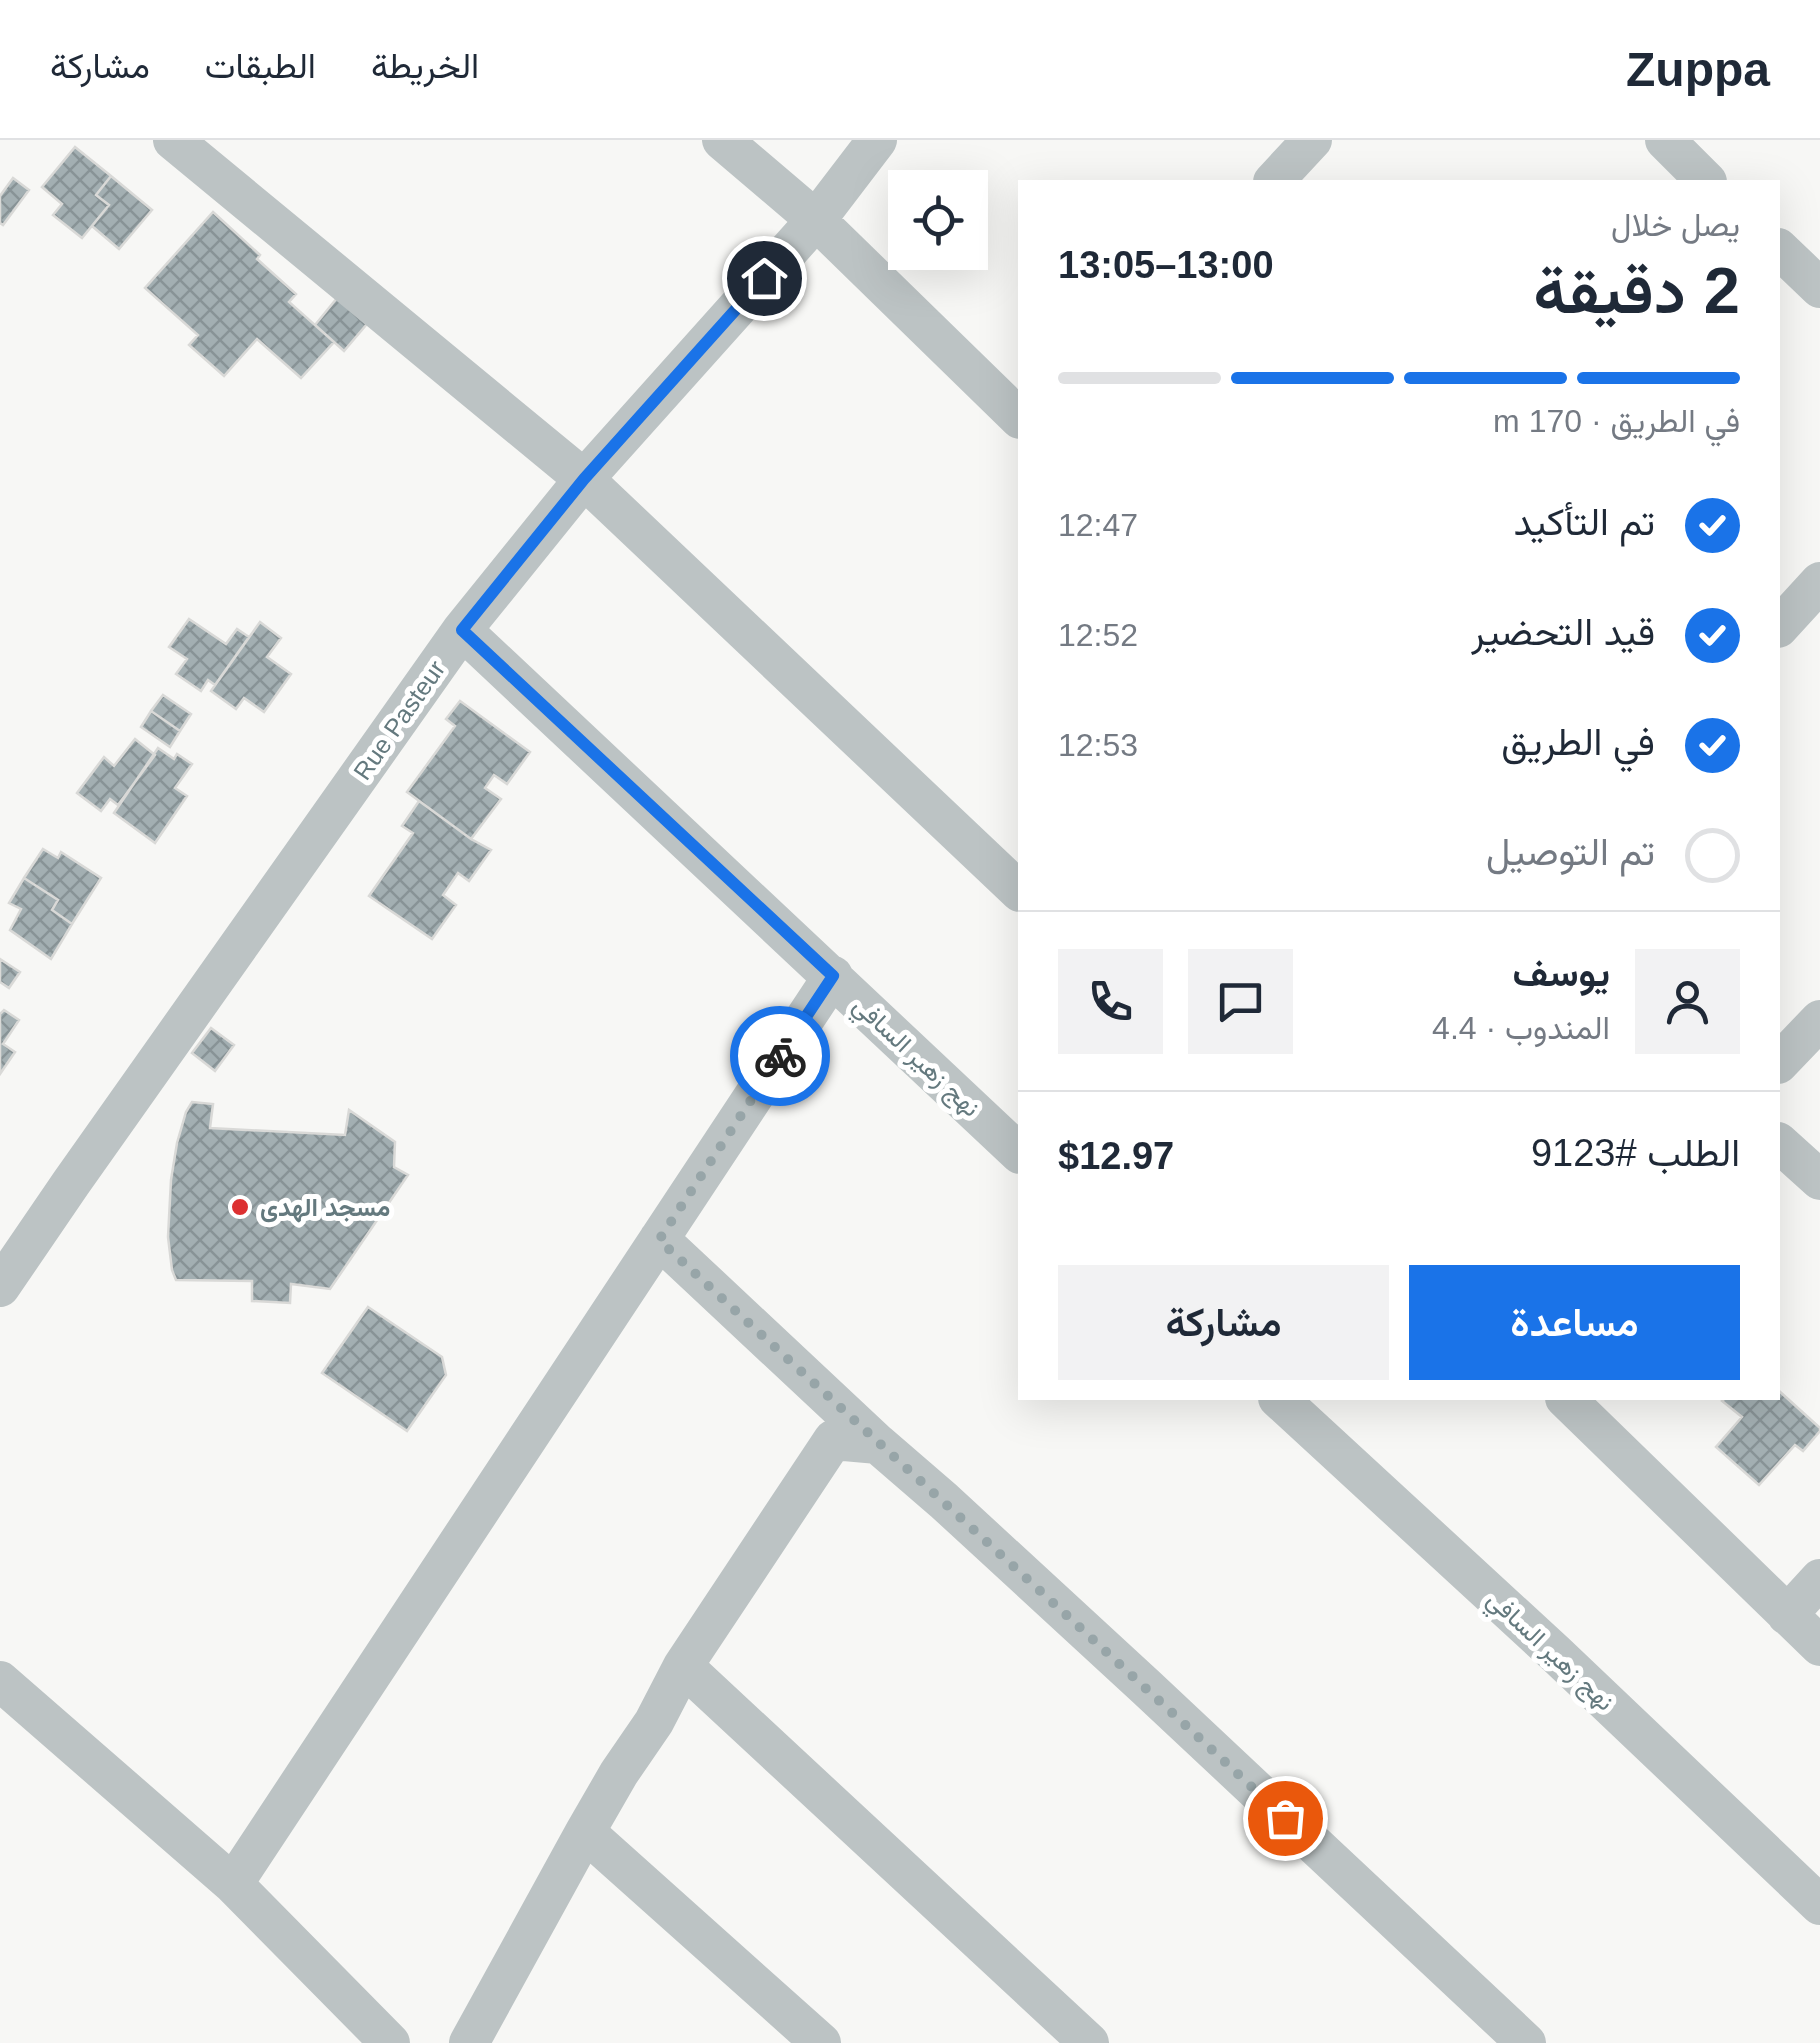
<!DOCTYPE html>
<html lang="ar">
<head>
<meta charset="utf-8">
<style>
  :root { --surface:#fff; --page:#f2f2f3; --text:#1f2937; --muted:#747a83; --line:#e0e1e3; --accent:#1a73e8 }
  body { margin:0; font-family:Helvetica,Vazirmatn,sans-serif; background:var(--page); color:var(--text); direction:rtl; height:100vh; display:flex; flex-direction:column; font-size:38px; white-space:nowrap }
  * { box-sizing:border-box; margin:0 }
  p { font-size:32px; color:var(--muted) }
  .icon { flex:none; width:55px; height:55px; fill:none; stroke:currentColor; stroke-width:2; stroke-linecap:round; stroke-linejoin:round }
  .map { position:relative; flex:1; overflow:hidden; direction:ltr }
  .side { position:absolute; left:1018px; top:40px; width:762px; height:1220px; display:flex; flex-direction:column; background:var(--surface); border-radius:0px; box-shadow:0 10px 40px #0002; direction:rtl }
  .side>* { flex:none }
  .buttons { position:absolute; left:888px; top:30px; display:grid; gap:20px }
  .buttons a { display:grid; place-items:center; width:100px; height:100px; border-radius:0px; background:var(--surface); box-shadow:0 10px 40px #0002; font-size:50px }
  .pin { position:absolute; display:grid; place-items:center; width:85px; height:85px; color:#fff; margin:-42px; border:5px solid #fff; border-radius:50%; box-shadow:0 2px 10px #0007 }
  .courier { position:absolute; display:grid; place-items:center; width:100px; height:100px; margin:-50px; border:8px solid #1a73e8; border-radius:50%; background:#fff; color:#222; box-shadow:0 2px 12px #0007 }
  .headline em { font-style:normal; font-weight:600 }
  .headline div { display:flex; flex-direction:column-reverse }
  .headline { display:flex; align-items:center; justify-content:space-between; height:170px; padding:0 40px }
  h1 { font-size:65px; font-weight:600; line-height:75px }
  .bar { display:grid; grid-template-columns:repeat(4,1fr); gap:15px 10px; align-content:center; height:120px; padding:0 40px }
  .bar i { height:12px; border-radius:8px; background:var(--line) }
  .bar .on { background:var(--accent) }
  .bar p { grid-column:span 4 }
  .line { display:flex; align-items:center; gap:25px; padding:0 40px; border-top:2px solid var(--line) }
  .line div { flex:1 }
  .round { display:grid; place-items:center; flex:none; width:105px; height:105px; border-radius:0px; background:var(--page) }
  ol { padding:0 40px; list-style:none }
  li { display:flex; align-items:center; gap:30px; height:110px }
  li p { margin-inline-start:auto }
  li .icon { padding:10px; border-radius:50%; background:var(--accent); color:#fff; stroke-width:4 }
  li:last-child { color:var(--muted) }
  li i { width:55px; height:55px; border:5px solid var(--line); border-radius:50% }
  .primary-button { display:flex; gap:20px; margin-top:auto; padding:20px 40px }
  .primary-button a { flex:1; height:115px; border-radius:0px; background:var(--accent); color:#fff; font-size:40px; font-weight:600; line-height:115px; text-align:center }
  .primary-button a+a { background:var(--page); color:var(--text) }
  header { display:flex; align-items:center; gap:60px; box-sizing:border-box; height:140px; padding:0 50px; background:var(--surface); border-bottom:2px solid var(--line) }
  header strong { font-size:48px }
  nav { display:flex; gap:55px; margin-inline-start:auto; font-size:35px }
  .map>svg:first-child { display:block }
</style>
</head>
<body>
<header>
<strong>Zuppa</strong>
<nav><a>الخريطة</a><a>الطبقات</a><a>مشاركة</a></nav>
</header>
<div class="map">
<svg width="1820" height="1903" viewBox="0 0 1820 1903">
  <defs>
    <pattern id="building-cross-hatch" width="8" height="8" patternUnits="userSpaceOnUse" patternTransform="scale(2.5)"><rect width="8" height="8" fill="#a3afb2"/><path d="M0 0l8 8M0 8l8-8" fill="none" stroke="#889396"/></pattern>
  </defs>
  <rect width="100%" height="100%" fill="#f7f7f5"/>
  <path fill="url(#building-cross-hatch)" stroke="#d9d9d7" stroke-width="2.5" d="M75,7l36,29 -15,19 13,10 -27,33 -29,-23 9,-11 -20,-17z
    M111,36l41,34 -33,39 -27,-23 17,-21 -13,-10z
    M13,38l16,12 -26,35 -3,-2v-27z
    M213,72l47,43 -3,4 39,35 -7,8 45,40 -33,36 -44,-39 -33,37 -35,-31 9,-10 -53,-47z
    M337,158l30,26 -23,27 -29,-26z
    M189,479l37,25 11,-15 12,8 -34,48 -7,-5 -7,11 -25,-17 11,-15 -18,-12z
    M260,482l21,16 -14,19 24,17 -27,38 -20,-14 -8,11 -25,-18z
    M163,555l28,19 -11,17 -29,-20z
    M460,561l70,51 -23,32 -13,-9 -9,13 16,11 -30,40 -64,-47 48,-66 -9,-7z
    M151,571l29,20 -10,16 -29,-20z
    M135,599l20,16 -37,50 -8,-6 -9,12 -24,-18 27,-36 10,9z
    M158,608l16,11 3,-5 15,10 -17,24 12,8 -32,47 -41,-30z
    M419,661l52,38 20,11 -22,31 -11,-8 -15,22 13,10 -24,34 -63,-43 44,-63 -11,-7z
    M43,709l15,9 3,-6 40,26 -29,46 -20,-14 6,-10 -34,-22z
    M24,738l34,22 -6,10 20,14 -21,35 -41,-29 11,-21 -12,-6z
    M0,819l20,13 -11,16 -9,-6z
    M4,870l15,10 -16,24 12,8 -15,22v-60z
    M211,888l23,17 -19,26 -23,-18z
    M192,962l21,2 -3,24 135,7 4,-25 46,32 -1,25 14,8 -78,114 -39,-5 -1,19 -38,-2v-20l-76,-1 -4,-10 -4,-33 3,-57 6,-37 9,-31z
    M368,1167l74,50 4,18 -39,56 -85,-58z
    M1778,1250l42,38v3l-17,20 -8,-6 -36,40 -43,-38 26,-30 -20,-16 3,-3h53z"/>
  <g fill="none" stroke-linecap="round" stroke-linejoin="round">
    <path stroke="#bcc3c4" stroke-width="40" d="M173,0l411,339 436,413
      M722,0l94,80 204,199
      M1665,0l42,42
      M1273,42l39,-42
      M1778,108l42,40
      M1778,488l42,-46
      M462,490l558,524
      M1778,924l42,-44
      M1778,1002l42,38
      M659,1099l219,205
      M0,1147l71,-104 391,-553 122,-151 232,-259 61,-80
      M1278,1258l278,256 264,251
      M1565,1258l255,248
      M1787,1475l33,-36
      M683,1526l406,377
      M0,1541l233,203 157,159
      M585,1692l236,211
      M233,1744l600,-908
      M469,1903l116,-211 34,-59 35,-51 29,-56 150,-226 45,4 66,57 202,186 380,356"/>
  </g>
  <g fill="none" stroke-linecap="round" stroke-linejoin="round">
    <path stroke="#97a5a8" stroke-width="10" stroke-dasharray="0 18" d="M780,916l-121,184c208,193 419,384 626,578"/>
    <path stroke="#1a73e8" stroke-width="12" d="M764,138l-180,201 -122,151 371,346 -53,80"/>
  </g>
  <circle fill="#dc3031" stroke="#fff" stroke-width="4" cx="240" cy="1067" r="10"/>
  <g text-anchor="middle" stroke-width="10" stroke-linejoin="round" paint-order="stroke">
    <g font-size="25" fill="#64797e" stroke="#fff">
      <text transform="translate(399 580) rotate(-55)" y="9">Rue Pasteur</text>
      <text transform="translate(917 916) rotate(43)" y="9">نهج زهير السافي</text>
      <text transform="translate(1551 1510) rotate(43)" y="9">نهج زهير السافي</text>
    </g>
    <g font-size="25" font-weight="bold" fill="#64797e" stroke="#fff" text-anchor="start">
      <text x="260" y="1076">مسجد الهدى</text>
    </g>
  </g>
</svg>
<div class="buttons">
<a><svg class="icon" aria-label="locate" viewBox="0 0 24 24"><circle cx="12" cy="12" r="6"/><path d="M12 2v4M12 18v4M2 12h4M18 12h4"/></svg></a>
</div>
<div class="pin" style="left:1285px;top:1678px;background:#ea580c"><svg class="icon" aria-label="bag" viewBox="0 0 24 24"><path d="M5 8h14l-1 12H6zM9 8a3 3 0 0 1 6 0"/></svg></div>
<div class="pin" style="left:764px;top:138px;background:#1f2937"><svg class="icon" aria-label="home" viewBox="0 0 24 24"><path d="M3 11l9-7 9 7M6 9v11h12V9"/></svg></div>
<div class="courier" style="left:780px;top:916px"><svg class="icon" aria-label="bike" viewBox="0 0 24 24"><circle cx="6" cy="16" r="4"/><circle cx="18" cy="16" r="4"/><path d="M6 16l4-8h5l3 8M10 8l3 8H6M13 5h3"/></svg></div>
<section class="side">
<div class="headline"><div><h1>2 دقيقة</h1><p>يصل خلال</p></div><em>13:00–13:05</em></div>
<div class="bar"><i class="on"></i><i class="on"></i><i class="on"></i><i></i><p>في الطريق · 170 m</p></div>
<ol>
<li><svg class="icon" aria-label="check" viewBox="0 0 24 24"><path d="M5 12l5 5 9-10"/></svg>تم التأكيد<p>12:47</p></li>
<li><svg class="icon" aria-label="check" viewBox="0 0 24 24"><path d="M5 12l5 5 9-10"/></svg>قيد التحضير<p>12:52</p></li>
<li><svg class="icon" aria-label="check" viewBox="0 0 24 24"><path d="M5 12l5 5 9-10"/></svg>في الطريق<p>12:53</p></li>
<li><i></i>تم التوصيل</li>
</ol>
<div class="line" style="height:180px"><a class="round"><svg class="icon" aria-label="person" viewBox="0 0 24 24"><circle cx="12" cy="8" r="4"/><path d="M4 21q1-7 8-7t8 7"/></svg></a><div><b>يوسف</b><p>المندوب · 4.4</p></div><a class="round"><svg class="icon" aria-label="chat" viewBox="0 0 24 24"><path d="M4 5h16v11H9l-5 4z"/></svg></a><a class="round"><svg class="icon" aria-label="phone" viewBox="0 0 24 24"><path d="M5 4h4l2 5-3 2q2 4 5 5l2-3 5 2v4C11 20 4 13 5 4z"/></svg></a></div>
<div class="line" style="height:130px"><div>الطلب #9123</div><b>$12.97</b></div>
<div class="primary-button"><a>مساعدة</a><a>مشاركة</a></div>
</section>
</div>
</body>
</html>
